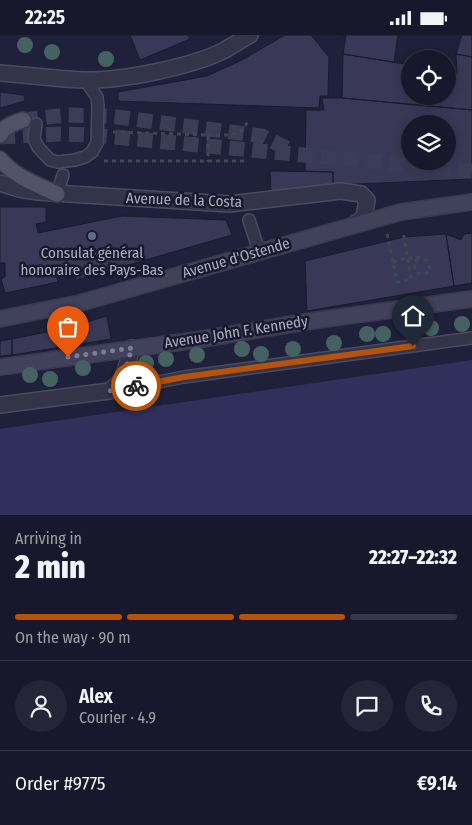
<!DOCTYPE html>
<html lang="en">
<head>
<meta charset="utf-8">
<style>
  :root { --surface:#17182b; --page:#242537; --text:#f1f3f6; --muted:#9ea0a9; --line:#363747; --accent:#b45309 }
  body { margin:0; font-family:"Fira Sans Condensed",sans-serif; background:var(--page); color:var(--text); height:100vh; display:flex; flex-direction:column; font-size:19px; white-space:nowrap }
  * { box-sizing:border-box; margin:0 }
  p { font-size:16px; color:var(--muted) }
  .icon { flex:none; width:28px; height:28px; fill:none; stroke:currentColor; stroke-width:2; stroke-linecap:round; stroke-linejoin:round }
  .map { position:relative; height:480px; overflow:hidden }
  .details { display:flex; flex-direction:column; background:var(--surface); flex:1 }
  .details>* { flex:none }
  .buttons { position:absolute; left:401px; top:15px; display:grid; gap:10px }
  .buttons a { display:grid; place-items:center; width:55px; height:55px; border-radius:50%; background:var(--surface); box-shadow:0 2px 12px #0003,0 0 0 1px var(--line); font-size:25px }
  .pin { position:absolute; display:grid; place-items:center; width:42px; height:42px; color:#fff; margin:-51px -21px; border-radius:50% 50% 50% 0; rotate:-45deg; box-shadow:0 0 5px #0007 }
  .pin .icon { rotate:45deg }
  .courier { position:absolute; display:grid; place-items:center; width:50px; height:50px; margin:-25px; border:4px solid #b45309; border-radius:50%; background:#fff; color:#222; box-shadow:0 1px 6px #0007 }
  .overview em { font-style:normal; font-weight:800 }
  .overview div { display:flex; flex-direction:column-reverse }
  .overview { display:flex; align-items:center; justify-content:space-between; height:85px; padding:0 15px }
  h1 { font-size:32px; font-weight:800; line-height:38px }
  .bar { display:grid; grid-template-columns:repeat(4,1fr); gap:8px 5px; align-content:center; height:60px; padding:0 15px }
  .bar i { height:6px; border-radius:4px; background:var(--line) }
  .bar .selected { background:var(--accent) }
  .bar p { grid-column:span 4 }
  .line { display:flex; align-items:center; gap:12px; padding:0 15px; border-top:1px solid var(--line) }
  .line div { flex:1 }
  .round { display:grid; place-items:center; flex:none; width:52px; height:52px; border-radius:26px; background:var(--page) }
  .status { display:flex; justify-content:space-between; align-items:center; height:35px; padding:0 25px; background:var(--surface); direction:ltr }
  .status svg { height:14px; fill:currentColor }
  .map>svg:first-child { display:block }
</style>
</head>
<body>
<div class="status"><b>22:25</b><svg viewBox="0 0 49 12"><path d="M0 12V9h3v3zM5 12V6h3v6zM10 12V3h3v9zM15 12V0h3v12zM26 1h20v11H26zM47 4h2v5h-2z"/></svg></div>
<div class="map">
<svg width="472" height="480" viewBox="0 0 472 480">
  <rect width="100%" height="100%" fill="#1f2039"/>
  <path fill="#2f305c" d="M472,325v155h-472v-86z"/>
  <path fill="#393957" stroke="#1a1b2f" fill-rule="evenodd" d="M130,0h58l2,4 -50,21z
    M285,0h26l18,22 -1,39h-8l-1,12 -201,-7v-9l89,-16 35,-16z
    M338,0h60l-4,27 -51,-8 3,-18z
    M462,0h10v22l-16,-3z
    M343,19l67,11v31h38v-24l9,2 -1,-20 16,3v53l-130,-12z
    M0,57l24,3 1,6 -25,7z
    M322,63h20l130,12v69l-139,6v-13l-28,-1 1,-61h18zM410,89h38v37h-38z
    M270,136l63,1v13l-62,6z
    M0,172h46v15l-10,2 2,9 84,-17 104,4 6,15 -156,45 -3,-6 -16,3 1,5 -53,11 -4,-14 4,-2v-14h-5z
    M472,198v50l-18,3 -8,-52 15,6 3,-6z
    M446,199l8,52 -147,25 -2,-50 99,-24z
    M107,281l4,23 -99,16v-16l55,-11z
    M12,304v16l-12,1v-15z"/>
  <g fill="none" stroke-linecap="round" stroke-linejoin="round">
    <path stroke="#3b3c55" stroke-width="15" stroke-dasharray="15 8" stroke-linecap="butt" d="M23,85l43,-5 44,1 152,20 28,14
      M0,102l59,-3 34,1 379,36"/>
    <defs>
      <path id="service" d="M36,89l-2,15 4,8 12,13 8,2 17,-2 10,-3 7,-5 5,-9 1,-37 -1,-9 -12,-17
        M57,159l6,-19
        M249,185l10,31
        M111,356l73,-14 288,-39"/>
      <path id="minor" d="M0,38c28,2 56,6 84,7 37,1 106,-13 139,-29 9,-5 18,-11 27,-16
        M0,148l19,6 19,3 191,12 112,-13 20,3 6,6 -3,17 -9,7
        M0,370l109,-14 13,-10 10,-33"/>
      <path id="secondary" d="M0,284l80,-16 321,-91 71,-10
        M0,332l196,-27 115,-19 161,-22"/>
      <path id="primary" d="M0,100c4,-9 14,-12 23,-15
        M0,124c15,18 36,25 57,35"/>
    </defs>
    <use href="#service" stroke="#4a4b61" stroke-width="14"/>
    <use href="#minor" stroke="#4a4b61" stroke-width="18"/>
    <use href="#secondary" stroke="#393a50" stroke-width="18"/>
    <use href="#primary" stroke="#393a50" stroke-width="18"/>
    <path stroke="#3c4954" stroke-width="3" stroke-dasharray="4 4" stroke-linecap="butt" d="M113,97l95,3v27
      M208,100c15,0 36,3 40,-16
      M104,126h144
      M387,199l10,48 14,-3 -8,-48
      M393,227c13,-4 37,-12 37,9l-3,2h-9l-3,-4 -1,-7 7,-5"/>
    <use href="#service" stroke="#333449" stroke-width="11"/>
    <use href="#minor" stroke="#333449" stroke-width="15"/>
    <use href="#secondary" stroke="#41415c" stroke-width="15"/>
    <use href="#primary" stroke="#515269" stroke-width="15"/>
  </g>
  <g fill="#456162">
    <circle cx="25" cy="10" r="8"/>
    <circle cx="52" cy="17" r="8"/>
    <circle cx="106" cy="24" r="8"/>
    <circle cx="462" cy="289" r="8"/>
    <circle cx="431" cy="293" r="8"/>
    <circle cx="411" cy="296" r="8"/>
    <circle cx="367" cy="299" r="8"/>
    <circle cx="383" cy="299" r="8"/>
    <circle cx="334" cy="308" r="8"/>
    <circle cx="242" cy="314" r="8"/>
    <circle cx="293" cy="314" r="8"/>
    <circle cx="261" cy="319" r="8"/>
    <circle cx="197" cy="320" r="8"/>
    <circle cx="166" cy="324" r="8"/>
    <circle cx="146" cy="328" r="8"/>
    <circle cx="83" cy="333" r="8"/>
    <circle cx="30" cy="340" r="8"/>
    <circle cx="50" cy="344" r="8"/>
  </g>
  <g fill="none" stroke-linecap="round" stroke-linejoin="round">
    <path stroke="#7b7c95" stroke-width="5" stroke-dasharray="0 9" d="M68,322l64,-9 -10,33 -13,10 27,-5"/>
    <path stroke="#b45309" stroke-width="6" d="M136,351l48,-9 229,-31"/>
  </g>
  <circle fill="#5c6f8a" stroke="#19192d" stroke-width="2" cx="92" cy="201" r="5"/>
  <g text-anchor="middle" stroke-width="5" stroke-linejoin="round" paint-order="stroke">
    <g font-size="15" fill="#adadc6" stroke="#19192d">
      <text transform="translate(184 165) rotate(2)" y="5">Avenue de la Costa</text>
      <text transform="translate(236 223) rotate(-16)" y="5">Avenue d'Ostende</text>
      <text transform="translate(236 297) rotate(-9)" y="5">Avenue John F. Kennedy</text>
    </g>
    <g font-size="15" fill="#adadc6" stroke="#19192d">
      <text x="92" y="223">Consulat général<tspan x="92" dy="17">honoraire des Pays-Bas</tspan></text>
    </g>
  </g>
</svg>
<div class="buttons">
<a><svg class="icon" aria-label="locate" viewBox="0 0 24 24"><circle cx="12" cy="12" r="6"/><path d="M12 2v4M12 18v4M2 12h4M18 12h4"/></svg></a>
<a><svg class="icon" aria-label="layers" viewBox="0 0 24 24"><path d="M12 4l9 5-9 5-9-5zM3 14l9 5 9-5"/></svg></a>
</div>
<div class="pin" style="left:68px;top:322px;background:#ea580c"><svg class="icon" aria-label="bag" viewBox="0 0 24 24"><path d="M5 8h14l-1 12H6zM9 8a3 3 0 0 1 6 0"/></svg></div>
<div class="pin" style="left:413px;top:311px;background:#1f2937"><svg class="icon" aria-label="home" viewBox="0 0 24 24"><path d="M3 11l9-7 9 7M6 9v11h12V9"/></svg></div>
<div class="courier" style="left:136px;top:351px"><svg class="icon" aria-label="bike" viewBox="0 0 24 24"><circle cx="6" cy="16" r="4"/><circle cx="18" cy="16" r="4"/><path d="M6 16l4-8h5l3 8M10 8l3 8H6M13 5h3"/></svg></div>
</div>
<section class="details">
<div class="overview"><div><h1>2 min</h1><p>Arriving in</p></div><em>22:27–22:32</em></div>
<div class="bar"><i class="selected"></i><i class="selected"></i><i class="selected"></i><i></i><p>On the way · 90 m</p></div>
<div class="line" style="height:90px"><a class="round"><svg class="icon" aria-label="person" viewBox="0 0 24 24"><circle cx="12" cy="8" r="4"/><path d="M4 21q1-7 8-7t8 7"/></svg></a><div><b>Alex</b><p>Courier · 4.9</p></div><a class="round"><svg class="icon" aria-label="chat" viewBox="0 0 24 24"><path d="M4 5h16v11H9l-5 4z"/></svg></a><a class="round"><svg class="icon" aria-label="phone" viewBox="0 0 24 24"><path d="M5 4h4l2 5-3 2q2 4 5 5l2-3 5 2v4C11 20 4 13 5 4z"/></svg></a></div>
<div class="line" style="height:65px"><div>Order #9775</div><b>€9.14</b></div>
</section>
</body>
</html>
